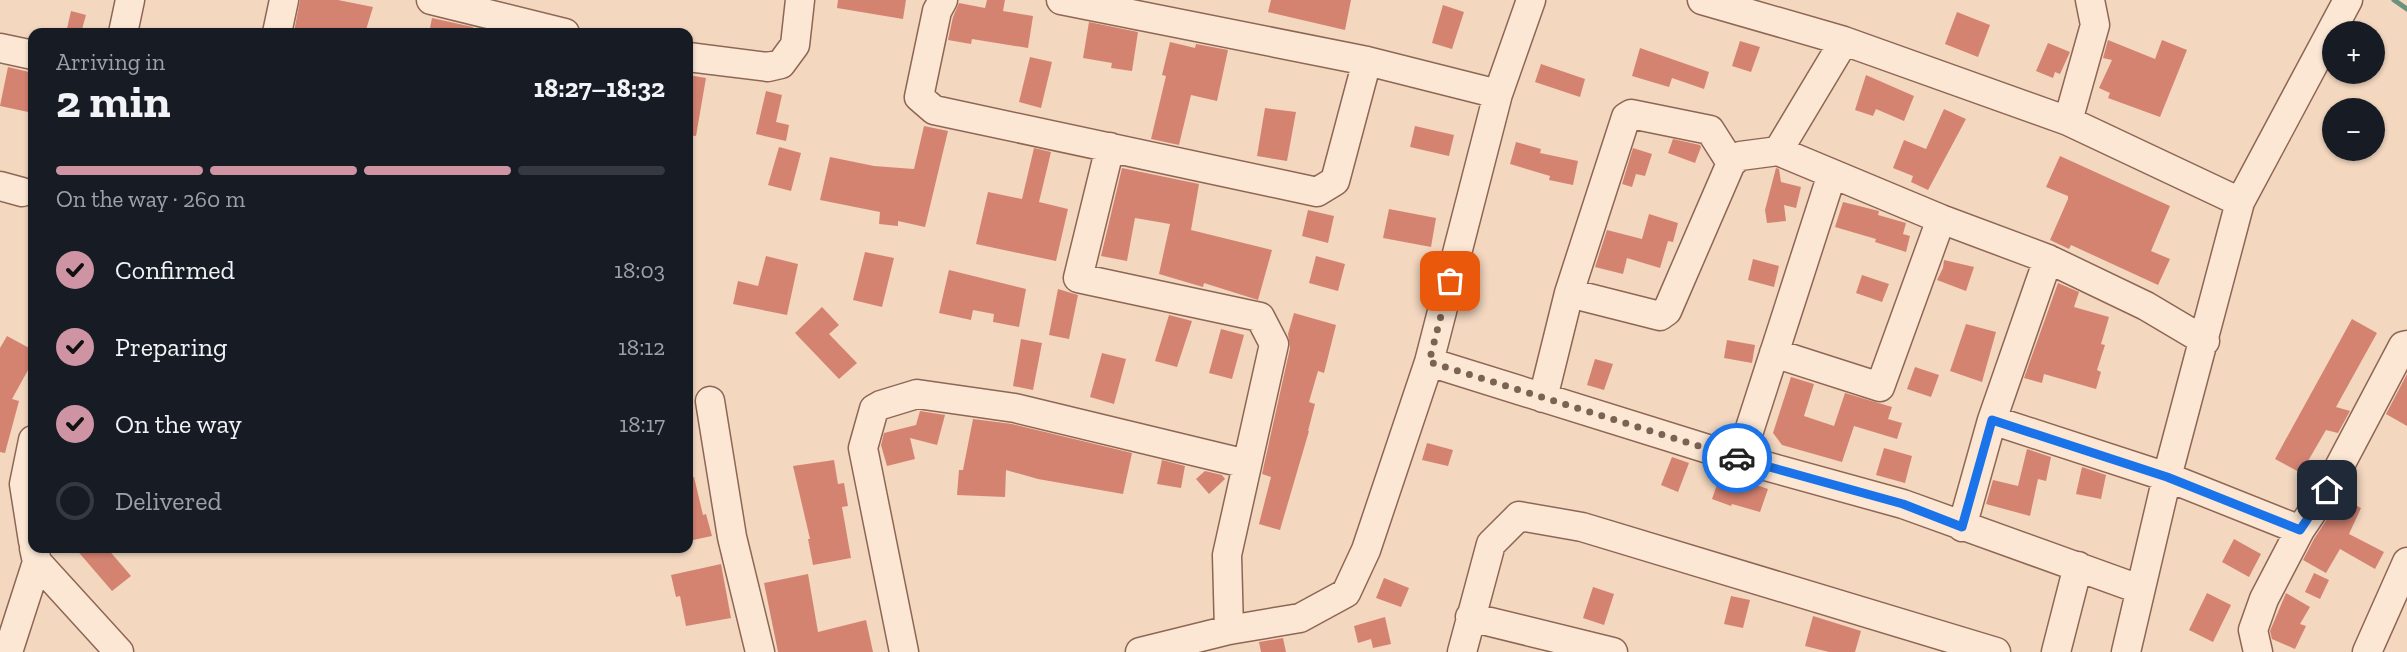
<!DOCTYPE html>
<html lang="en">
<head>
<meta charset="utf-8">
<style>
  :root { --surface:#171b24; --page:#242831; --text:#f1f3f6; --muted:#9ea1a6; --line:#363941; --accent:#ce94a3 }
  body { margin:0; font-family:"Zilla Slab",serif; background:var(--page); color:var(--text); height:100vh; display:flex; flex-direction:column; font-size:26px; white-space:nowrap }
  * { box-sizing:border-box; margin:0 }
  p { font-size:23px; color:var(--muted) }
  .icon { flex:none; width:38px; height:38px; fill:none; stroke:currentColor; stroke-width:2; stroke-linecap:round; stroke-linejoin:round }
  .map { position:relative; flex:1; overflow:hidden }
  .details { position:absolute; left:28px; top:28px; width:665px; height:525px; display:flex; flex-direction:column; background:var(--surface); border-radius:14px; box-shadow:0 2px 5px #0004 }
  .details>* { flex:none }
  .fabs { position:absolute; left:2322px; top:21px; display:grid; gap:14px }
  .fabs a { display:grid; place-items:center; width:63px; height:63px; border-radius:50%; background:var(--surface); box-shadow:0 2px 5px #0004; font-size:35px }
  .pin { position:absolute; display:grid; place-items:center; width:60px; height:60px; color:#fff; margin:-30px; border-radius:14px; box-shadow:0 4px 10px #0006 }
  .courier { position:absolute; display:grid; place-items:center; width:70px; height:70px; margin:-35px; border:5px solid #1a73e8; border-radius:50%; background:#fff; color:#222; box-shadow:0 2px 9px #0007 }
  .head em { font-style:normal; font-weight:800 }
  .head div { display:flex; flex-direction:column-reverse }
  .head { display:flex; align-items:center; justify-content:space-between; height:119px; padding:0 28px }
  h1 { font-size:46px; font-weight:800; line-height:52px }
  .bar { display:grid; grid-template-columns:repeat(4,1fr); gap:10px 7px; align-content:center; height:84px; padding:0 28px }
  .bar i { height:9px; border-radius:5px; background:var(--line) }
  .bar .active { background:var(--accent) }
  .bar p { grid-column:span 4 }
  ol { padding:0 28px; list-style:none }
  li { display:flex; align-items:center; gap:21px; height:77px }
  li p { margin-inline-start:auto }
  li .icon { padding:7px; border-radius:50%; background:var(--accent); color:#111; stroke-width:4 }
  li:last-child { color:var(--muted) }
  li i { width:38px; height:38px; border:4px solid var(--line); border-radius:50% }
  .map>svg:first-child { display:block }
</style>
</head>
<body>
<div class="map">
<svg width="2407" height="652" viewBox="0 0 2407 652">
  <rect width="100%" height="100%" fill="#f3d7bf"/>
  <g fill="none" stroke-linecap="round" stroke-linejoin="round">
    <path stroke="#69937f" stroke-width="5" d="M2394,0l13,9"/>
  </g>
  <path fill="#d58371" d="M300,0h38l35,7 -8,26h-66l-5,-1z
    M838,0h68l-3,19 -66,-11z
    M987,0h18l-2,11 30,5 -5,32 -56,-9 -1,5 -23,-4 5,-23 6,-14 26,5z
    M1271,0h80l-6,30 -77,-18z
    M1443,5l21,7 -12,37 -20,-6z
    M71,11l15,4 -5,18h-15z
    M1957,12l33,13 -12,32 -33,-13z
    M432,18l41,9 -1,6h-43z
    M1089,22l49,10 -6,39 -21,-3 1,-5 -29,-5z
    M2108,40l47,19 7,-19 25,10 -27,67 -52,-19 2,-5 -11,-5 13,-28 -9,-2z
    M1740,41l20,6 -9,25 -19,-6z
    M1170,42l25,6 1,-4 32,6 -11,51 -26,-6 -12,50 -28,-6 15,-63 -4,-1z
    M2048,43l22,9 -10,22 -5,-2 -2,6 -17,-7z
    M1640,48l69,24 -5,17 -32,-11 -3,9 -37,-11z
    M1030,57l22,5 -11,46 -22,-6z
    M1541,64l44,15 -5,18 -45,-15z
    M8,67l25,6v40l-33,-7z
    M688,75l18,3 -10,58 -8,-1z
    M1866,75l48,21 -10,25 -28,-12 -3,7 -18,-6z
    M766,91l16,4 -6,27 13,3 -3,16 -30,-7z
    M1265,108l31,4 -9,49 -30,-5z
    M1944,109l22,10 -38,71 -17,-8 2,-6 -20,-8 11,-28 22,9z
    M924,126l24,5 -23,96 -27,-6v5l-19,-2 1,-12 -60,-12 10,-43 44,9 40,3z
    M1415,126l39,9 -5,21 -39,-9z
    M1673,139l27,6 1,2 -6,16 -27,-10z
    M1516,142l25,7 -1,4 38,8 -5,24 -24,-5 1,-4 -40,-12z
    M779,147l22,6 -10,38 -23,-6z
    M1034,148l17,4 -12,50 29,7 -12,52 -80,-17 12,-52 34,7z
    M1633,148l19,6 -7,22 -9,-2 -4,13 -10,-3z
    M2060,156l110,50 -19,45 19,8 -12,26 -87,-40 -2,4 -19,-9 18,-41v-3l-22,-9z
    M1122,168l77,16 -8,46 81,20 -14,50 -54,-17 -1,4 -44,-13 11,-50 -35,-6 -8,43 -26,-5z
    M1776,168l3,1 2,13 20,5 -5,21 -12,-3 2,16 -19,2 -2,-13z
    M1843,202l36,9 -1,4 28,8 -3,11 7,2 -4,16 -31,-10 1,-3 -41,-12z
    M1389,209l47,9 -5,29 -48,-9z
    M1308,210l26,6 -6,27 -26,-7z
    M1649,214l29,9 -5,19 -5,-1 -8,27 -33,-10 -4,16 -28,-7 12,-37 35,9z
    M865,252l29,6 -12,49 -29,-7z
    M766,256l32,8 -11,51 -54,-11 5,-23 20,5z
    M1316,256l29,8 -7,27 -29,-8z
    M1753,259l26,7 -5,21 -26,-7z
    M1944,260l30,7 -8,24 -29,-11 6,-12z
    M949,270l77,19 -7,38 -26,-5 1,-8 -21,-4 -2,10 -32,-7z
    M1862,275l27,9 -7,18 -26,-9z
    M2058,283l21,9 -5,15 35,10 -8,27 4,1 -8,25 4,2 -5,17 -52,-15 -2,9 -18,-5z
    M1058,289l20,6 -9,44 -20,-4z
    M822,307l17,18 -10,9 28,29 -18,16 -44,-46z
    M1294,313l42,12 -12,48 -6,-2 -9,31 6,2 -7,27h1l-29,99 -21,-6 12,-47 -9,-3 28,-126 -2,-14z
    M1169,315l23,6 -15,46 -22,-6z
    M2352,319l25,14 -41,74 14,4 -12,22 -12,-3 -25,43 -26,-14z
    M1966,324l30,8 -14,50 -32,-11z
    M1221,329l23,6 -12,44 -23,-6z
    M7,336l26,14v11l-21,38 7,2 -14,52 -5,-1v-104z
    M1021,339l21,4 -9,47 -20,-4z
    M1727,340l28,5 -3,18 -28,-5z
    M1102,353l24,6 -12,45 -24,-7z
    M1595,359l18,5 -9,26 -17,-5z
    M1915,367l24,8 -8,22 -24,-8z
    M2407,374v52l-21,-12z
    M1791,377l23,7 -10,32 30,10 11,-33 47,14 -4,12 14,4 -5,16 -43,-13 -12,36 -60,-17 -9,-12z
    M920,411l25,4 -8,30 -27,-7 5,21 -28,7 -6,-21 3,-12 32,-8z
    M973,419l39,5 120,29 -9,41 -85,-15 -32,-9 -1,27 -48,-2 2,-25h4z
    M1427,443l26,7 -5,16 -26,-6z
    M1884,448l28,8 -7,27 -29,-8z
    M2027,449l24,8 -5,24 -8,-2 -8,37 -44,-12 7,-24 25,6z
    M1672,457l17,6 -11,29 -17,-7z
    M834,460l4,24 6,-1 4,23 -6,1 9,51 -38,7 -5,-26h2l-17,-73z
    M1162,460l23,6 -4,22 -24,-4z
    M2082,467l24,8 -5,24 -25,-5z
    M1205,471l17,4 3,4 -16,15 -13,-15z
    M1721,473l47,16 -8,23 -28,-8 -1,2 -19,-7z
    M694,477l9,38 3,-1 6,22 -24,5v-63z
    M2341,498l20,10 -12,26 35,18 -9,17 -35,-20 -14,24 -23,-13 11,-21z
    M2234,539l27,15 -12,23 -27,-15z
    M75,548h32l24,28 -19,15z
    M721,564l10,54 -45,8 -6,-30 -4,1 -5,-22z
    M2314,573l15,7 -9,19 -15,-7z
    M808,574l10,58 48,-12 7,32h-95l-14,-69z
    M1384,578l25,10 -8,19 -25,-9z
    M1593,587l21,7 -10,31 -21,-7z
    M2207,593l24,12 -18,37 -24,-12z
    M2286,593l24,14 -10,17 6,2 -11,23 -23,-10 -2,-8z
    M1731,596l19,4 -7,28 -19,-4z
    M1813,616l48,15 -6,21h-26l-24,-6z
    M1385,617l6,27 -18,4 -2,-9 -13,4 -4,-17z
    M1283,638l3,14h-25l-2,-10z"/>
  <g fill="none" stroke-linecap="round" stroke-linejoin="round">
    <defs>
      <path id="minor" d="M431,0l134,33
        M943,0l-6,11 -18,86 15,13 383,82 18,-11 32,-120
        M1061,0l306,61 131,33
        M1702,0l142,41 224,80 172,81
        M123,33l7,-33
        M277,33l7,-33
        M0,48l33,7
        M688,57l80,10 13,-3 14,-19 5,-45
        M2068,121l27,-96 -5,-25
        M1110,147l-32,131 182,39 14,27 -47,211 2,75
        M1778,151l66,-110
        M0,186l22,6
        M1569,293l91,23 7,-5 64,-148 9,-7 38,-5 163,68 107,40 98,47 59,35
        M1774,353l106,34 61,-168
        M1429,362l311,97 163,45 236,85
        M1543,398l26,-105 57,-176 5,-3 79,16 21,33
        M710,401l22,136 28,115
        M1992,420l175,57 133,53
        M33,440l-9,44 9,57
        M1740,459l92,-285
        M1962,527l30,-107 56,-161
        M34,548l3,14 82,90
        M1470,617l143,35
        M8,652l29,-90
        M904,652l-41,-204 11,-39 7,-4 36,-11 98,14 232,56
        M1140,652l89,-22 71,-12 46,-25 20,-43 63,-188 69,-268 33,-94
        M1462,652l29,-108 28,-28 63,11 414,125
        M2056,652l22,-86
        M2126,652l41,-175 73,-275 108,-202
        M2258,652l-5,-22 11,-31 36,-69 27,-40 76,-144 4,-1
        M2367,652l40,-90"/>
    </defs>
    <use href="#minor" stroke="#8e6655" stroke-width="31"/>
    <use href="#minor" stroke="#fce7d4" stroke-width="28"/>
  </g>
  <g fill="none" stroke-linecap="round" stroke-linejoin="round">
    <path stroke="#7b6354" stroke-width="7" stroke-dasharray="0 12.6" d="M1450,281l-21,81 308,96"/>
    <path stroke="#1a73e8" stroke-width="9" d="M1737,458l166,46 59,23 30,-107 175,57 133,53 27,-40"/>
  </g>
</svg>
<div class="fabs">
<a>+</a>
<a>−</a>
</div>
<div class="pin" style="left:1450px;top:281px;background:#ea580c"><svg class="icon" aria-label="bag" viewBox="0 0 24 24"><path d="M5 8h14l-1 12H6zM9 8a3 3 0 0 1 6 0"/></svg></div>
<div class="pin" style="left:2327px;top:490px;background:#1f2937"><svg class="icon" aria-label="home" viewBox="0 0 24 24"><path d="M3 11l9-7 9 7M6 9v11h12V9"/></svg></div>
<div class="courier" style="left:1737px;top:458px"><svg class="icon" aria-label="car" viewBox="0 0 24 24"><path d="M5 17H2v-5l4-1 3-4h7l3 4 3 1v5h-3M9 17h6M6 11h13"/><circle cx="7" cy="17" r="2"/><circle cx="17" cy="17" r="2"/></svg></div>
<section class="details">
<div class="head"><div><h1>2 min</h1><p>Arriving in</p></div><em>18:27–18:32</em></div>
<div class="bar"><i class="active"></i><i class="active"></i><i class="active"></i><i></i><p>On the way · 260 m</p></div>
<ol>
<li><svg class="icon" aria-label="check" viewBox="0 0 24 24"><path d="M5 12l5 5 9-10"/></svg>Confirmed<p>18:03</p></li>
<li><svg class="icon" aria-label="check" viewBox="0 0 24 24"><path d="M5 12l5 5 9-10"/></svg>Preparing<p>18:12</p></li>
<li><svg class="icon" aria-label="check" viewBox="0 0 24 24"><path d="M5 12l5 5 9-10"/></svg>On the way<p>18:17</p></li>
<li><i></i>Delivered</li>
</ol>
</section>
</div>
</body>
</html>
